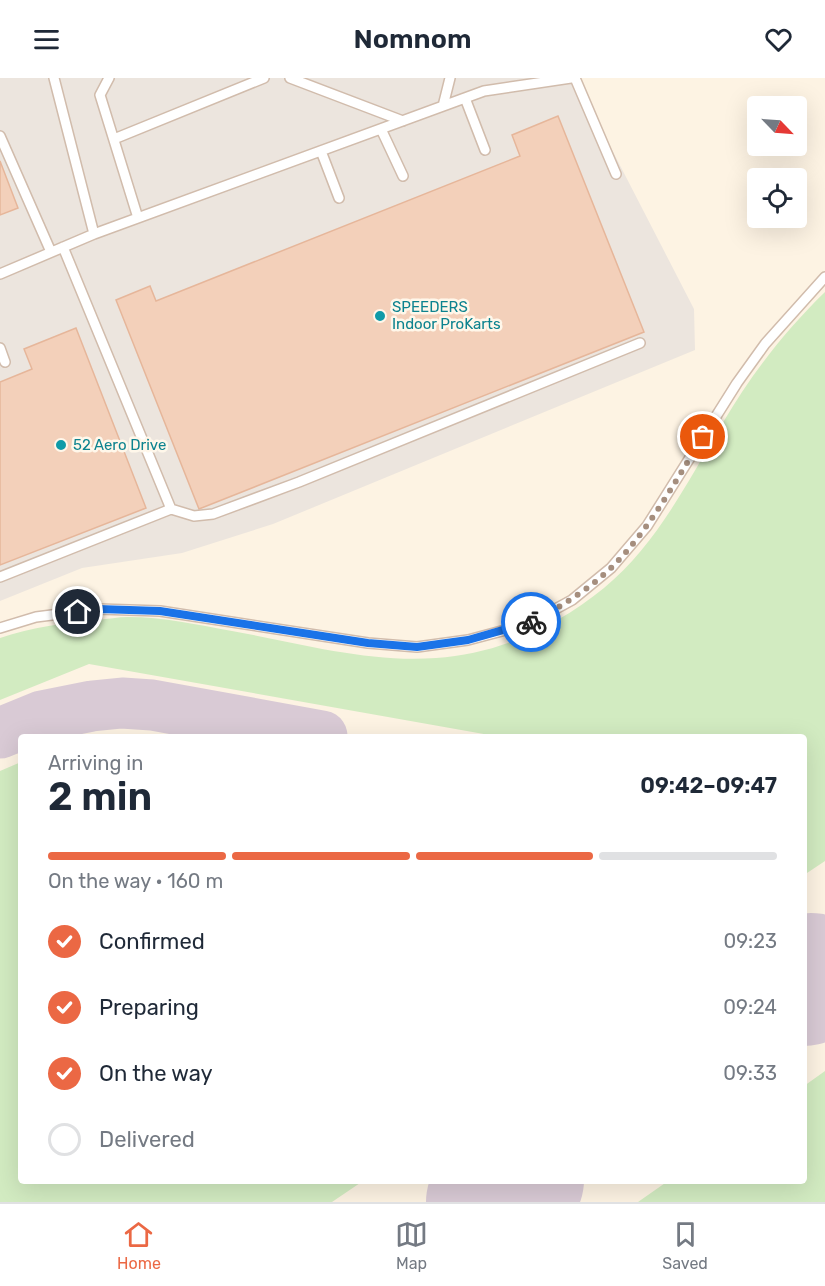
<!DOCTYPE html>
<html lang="en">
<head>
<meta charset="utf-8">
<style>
  :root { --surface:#fff; --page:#f6f6f7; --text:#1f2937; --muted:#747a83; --line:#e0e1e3; --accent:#eb6844 }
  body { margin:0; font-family:Rubik,sans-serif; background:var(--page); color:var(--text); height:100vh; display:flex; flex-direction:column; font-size:22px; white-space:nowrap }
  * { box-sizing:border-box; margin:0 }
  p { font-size:20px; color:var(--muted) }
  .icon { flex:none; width:33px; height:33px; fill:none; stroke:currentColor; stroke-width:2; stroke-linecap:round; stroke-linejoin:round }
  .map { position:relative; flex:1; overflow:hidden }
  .panel { position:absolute; left:18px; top:656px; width:789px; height:450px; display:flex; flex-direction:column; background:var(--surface); border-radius:6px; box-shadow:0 6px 24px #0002 }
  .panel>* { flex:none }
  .needle { width:39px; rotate:115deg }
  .fabs { position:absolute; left:747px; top:18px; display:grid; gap:12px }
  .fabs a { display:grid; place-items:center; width:60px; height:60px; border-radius:6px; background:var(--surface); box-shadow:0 6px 24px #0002; font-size:30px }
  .pin { position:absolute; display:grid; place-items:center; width:51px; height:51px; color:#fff; margin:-26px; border:3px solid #fff; border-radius:50%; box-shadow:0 2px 6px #0007 }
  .courier { position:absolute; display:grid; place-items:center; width:60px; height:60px; margin:-30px; border:4px solid #1a73e8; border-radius:50%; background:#fff; color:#222; box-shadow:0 2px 8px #0007 }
  .overview em { font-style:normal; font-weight:600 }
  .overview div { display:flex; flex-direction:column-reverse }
  .overview { display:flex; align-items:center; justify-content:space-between; height:102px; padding:0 30px }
  h1 { font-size:39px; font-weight:600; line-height:45px }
  .bar { display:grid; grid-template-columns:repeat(4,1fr); gap:9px 6px; align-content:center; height:72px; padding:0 30px }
  .bar i { height:8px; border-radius:4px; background:var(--line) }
  .bar .current { background:var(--accent) }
  .bar p { grid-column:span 4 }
  ol { padding:0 30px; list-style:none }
  li { display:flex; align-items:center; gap:18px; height:66px }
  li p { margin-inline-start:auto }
  li .icon { padding:6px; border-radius:50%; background:var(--accent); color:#fff; stroke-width:4 }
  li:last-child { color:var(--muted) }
  li i { width:33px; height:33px; border:3px solid var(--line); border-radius:50% }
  header { display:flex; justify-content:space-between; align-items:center; height:78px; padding:0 30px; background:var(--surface); font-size:27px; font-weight:600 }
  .tabs { display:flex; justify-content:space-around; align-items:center; height:84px; border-top:2px solid var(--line); background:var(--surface); font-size:16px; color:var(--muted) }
  .tabs a { display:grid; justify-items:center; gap:3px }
  .tabs .current { color:var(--accent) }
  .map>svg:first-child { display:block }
</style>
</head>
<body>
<header><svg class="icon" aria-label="menu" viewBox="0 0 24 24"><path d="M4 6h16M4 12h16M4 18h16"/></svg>Nomnom<svg class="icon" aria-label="heart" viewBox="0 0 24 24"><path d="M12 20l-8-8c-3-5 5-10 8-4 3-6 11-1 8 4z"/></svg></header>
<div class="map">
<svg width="825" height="1124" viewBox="0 0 825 1124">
  <rect width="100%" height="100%" fill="#fdf3e3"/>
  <path fill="#ece5de" d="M0,0h575l119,231 1,41 -422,174 -91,29 -100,15 -82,33z"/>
  <path fill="#d2ebc1" d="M825,214v569l-21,14v-139h-309l-406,-72 -89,36v-62c32,-11 65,-15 98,-18 10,-1 20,-3 30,-3 35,0 71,8 104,14 66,12 136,32 204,27 62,-4 120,-31 168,-70 62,-51 95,-131 138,-196 24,-36 52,-70 83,-100z
    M21,684v418l342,1 -31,21h-332v-431z
    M825,993v131h-187l30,-21 136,-1v-94z"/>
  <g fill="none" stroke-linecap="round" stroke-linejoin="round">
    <path stroke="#d9cad5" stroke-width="51" d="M0,655l42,-17 50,-10 30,-3 30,2 170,31
      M811,899l14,-8"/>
    <path stroke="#d9cad5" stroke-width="128" d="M804,904l7,-5
      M490,1124l30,-22"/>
  </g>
  <path fill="#f3d0ba" stroke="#e6b69a" stroke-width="1.5" d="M558,38l86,216 -445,177 -83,-209 34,-14 6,15 364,-145 -8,-21z
    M0,83l18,47 -18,7z
    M76,250l70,180 -146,57v-183l32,-13 -8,-20z"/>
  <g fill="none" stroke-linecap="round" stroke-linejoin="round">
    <defs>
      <path id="service" d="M54,0l40,156
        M109,0l-9,17 38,123
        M290,0l113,43
        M575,0l41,96
        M465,20l20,52
        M443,28l7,-28
        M381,51l22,47
        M0,58l51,116
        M114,61l150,-61
        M321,73l18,47
        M63,169l108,262 23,7 19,-2 86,-32 341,-139
        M0,196l94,-40 390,-143 87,-13
        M0,270l5,14
        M0,499l171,-68
        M0,550l36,-11 63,-8 61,2 208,32 49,4 51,-7 60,-16 44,-24 39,-32 36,-42 90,-143 28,-39 60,-67"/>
    </defs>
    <use href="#service" stroke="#d1bcac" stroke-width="12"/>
    <use href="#service" stroke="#fff" stroke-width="9"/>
  </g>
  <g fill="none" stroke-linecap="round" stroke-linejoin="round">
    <path stroke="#a58e7e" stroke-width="6" stroke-dasharray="0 10.8" d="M531,544c29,-15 56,-31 80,-54 38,-37 64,-87 92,-131"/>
    <path stroke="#1a73e8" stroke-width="8" d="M78,534l21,-3 61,2 208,32 49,4 51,-7 63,-18"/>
  </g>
  <g fill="#0f9aa8" stroke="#fff7ea" stroke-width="2">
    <circle cx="380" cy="238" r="6"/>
    <circle cx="61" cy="367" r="6"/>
  </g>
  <g text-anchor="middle" stroke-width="5" stroke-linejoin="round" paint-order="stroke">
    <g font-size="15" fill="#0d838f" stroke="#fff7ea" text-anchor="start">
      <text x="392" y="234">SPEEDERS<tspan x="392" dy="17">Indoor ProKarts</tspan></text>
      <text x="73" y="372">52 Aero Drive</text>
    </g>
  </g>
</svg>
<div class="fabs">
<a><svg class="needle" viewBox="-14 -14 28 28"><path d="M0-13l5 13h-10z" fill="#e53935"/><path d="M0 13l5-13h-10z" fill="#747a83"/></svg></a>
<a><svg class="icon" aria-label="locate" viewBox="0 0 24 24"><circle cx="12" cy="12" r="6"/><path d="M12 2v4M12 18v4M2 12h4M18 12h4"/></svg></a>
</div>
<div class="pin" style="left:703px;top:359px;background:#ea580c"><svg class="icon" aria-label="bag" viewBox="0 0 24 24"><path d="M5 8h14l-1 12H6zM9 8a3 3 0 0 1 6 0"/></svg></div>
<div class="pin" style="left:78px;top:534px;background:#1f2937"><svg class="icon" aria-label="home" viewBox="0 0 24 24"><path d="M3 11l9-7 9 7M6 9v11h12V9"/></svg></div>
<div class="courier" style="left:531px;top:544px"><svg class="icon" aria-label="bike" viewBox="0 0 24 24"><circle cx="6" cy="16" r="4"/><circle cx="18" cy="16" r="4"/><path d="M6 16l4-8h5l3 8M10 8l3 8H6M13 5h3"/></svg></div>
<section class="panel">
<div class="overview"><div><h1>2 min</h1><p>Arriving in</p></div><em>09:42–09:47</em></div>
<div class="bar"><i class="current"></i><i class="current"></i><i class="current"></i><i></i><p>On the way · 160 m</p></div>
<ol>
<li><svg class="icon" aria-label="check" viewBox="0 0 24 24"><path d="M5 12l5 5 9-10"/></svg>Confirmed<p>09:23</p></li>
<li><svg class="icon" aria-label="check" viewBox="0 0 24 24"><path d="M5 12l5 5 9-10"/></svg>Preparing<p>09:24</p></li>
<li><svg class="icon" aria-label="check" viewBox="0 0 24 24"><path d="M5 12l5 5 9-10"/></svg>On the way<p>09:33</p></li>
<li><i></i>Delivered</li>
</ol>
</section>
</div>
<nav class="tabs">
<a class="current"><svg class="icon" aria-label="home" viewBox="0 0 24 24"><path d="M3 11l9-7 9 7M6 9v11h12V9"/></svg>Home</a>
<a><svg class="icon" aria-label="map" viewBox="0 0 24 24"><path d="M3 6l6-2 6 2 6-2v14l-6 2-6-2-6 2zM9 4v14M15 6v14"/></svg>Map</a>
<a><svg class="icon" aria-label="saved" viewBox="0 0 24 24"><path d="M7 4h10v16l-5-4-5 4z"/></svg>Saved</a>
</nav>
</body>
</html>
